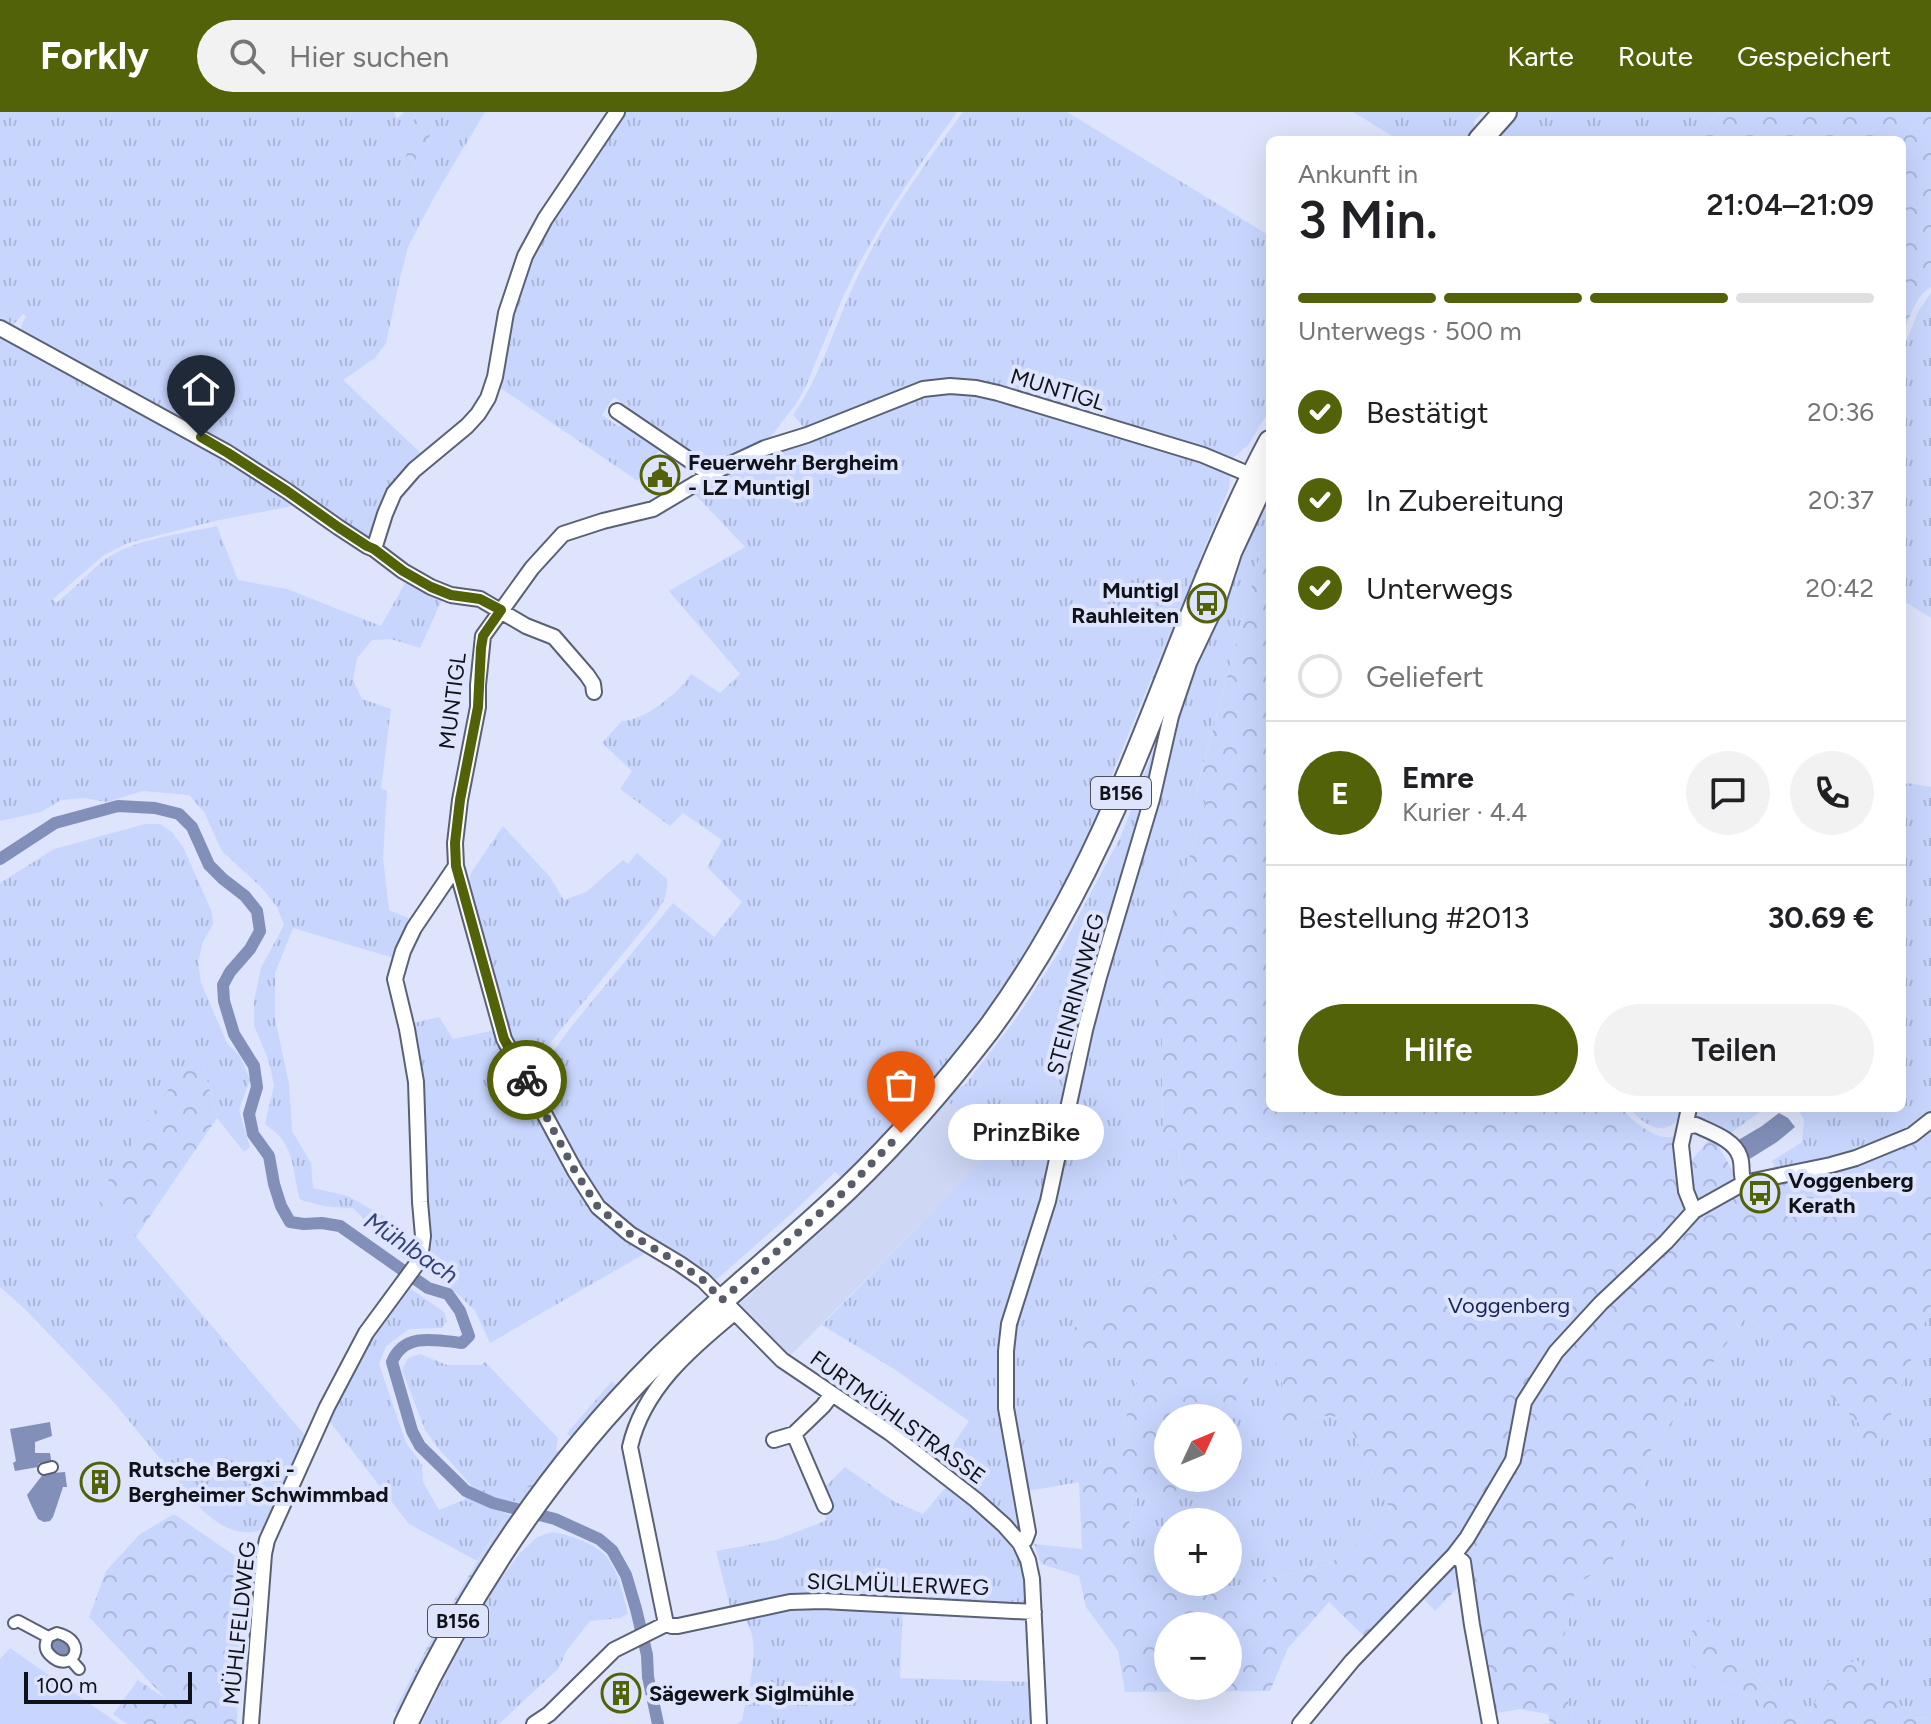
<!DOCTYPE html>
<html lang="de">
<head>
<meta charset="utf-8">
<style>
  :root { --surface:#fff; --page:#f2f2f2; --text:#202124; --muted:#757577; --line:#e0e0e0; --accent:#526208 }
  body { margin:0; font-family:Figtree,sans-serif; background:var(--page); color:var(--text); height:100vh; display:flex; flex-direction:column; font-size:30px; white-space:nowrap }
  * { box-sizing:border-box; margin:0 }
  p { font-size:26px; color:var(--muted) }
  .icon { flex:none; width:44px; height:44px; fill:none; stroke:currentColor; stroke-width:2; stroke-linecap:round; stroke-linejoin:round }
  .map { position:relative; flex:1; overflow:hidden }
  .sheet { position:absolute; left:1266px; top:24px; width:640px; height:976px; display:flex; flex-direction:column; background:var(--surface); border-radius:12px; box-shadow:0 8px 32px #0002 }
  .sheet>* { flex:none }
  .needle { width:52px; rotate:46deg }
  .controls { position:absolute; left:1154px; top:1292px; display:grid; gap:16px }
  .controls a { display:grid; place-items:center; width:88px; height:88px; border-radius:50%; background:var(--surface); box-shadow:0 8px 32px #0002; font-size:40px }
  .scale { position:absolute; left:24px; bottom:20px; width:168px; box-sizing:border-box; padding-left:8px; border:4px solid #0f1219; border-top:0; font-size:22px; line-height:28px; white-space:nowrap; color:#0f1219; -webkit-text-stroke:6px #dde4fb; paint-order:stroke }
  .pin { position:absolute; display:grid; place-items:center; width:68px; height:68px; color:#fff; margin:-82px -34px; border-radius:50% 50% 50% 0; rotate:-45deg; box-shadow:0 0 8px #0007 }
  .pin .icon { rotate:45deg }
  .courier { position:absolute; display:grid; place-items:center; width:80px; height:80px; margin:-40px; border:6px solid #526208; border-radius:50%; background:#fff; color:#222; box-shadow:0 2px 10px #0007 }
  .bubble { position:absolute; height:56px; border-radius:28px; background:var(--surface); box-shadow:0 8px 32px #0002; font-size:26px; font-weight:600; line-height:56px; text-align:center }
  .overview em { font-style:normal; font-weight:600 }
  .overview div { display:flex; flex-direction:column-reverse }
  .overview { display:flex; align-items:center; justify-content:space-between; height:136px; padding:0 32px }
  h1 { font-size:52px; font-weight:600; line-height:60px }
  .bar { display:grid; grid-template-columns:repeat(4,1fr); gap:12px 8px; align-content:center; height:96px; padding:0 32px }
  .bar i { height:10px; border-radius:6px; background:var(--line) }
  .bar .on { background:var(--accent) }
  .bar p { grid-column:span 4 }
  .line { display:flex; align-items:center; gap:20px; padding:0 32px; border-top:2px solid var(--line) }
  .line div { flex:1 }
  .round { display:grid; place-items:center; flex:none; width:84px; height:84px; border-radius:42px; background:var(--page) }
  ol { padding:0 32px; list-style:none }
  li { display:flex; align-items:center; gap:24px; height:88px }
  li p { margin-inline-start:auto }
  li .icon { padding:8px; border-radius:50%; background:var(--accent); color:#fff; stroke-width:4 }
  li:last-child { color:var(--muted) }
  li i { width:44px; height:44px; border:4px solid var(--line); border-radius:50% }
  .action { display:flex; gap:16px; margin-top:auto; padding:16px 32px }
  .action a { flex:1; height:92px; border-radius:48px; background:var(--accent); color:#fff; font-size:32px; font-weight:600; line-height:92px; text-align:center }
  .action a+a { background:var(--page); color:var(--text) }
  header { display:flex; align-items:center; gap:48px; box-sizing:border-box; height:112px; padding:0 40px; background:var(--accent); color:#fff }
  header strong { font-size:38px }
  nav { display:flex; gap:44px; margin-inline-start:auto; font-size:28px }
  .search { width:560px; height:72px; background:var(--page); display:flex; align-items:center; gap:20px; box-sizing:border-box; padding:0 28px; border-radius:44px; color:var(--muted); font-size:30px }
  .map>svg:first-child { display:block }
</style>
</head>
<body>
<header>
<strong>Forkly</strong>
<div class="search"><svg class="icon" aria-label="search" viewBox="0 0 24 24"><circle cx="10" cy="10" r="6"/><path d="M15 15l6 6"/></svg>Hier suchen</div>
<nav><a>Karte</a><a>Route</a><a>Gespeichert</a></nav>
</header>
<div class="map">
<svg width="1931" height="1612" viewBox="0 0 1931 1612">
  <defs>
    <pattern id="grass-tufts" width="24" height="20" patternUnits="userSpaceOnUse" patternTransform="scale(2)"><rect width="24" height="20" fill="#c8d6fe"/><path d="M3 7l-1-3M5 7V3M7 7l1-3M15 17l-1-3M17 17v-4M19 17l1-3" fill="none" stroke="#abb7d9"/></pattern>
    <pattern id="forest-crowns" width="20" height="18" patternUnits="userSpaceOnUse" patternTransform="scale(2)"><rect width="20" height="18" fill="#c8d6fe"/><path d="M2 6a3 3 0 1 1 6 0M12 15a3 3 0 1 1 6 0" fill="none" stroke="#abb7d9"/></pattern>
  </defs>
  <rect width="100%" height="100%" fill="#dde4fb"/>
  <path fill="#ced8f5" d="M945,987l55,45 -212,214 -37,-35 -12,-18 80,-73 44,-43z"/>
  <path fill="url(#grass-tufts)" d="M0,0h394l3,7 7,-7h12l-15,69 10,-6 7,-24 10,-7 7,-32h50l-51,85 -26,50 -8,31 -14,65 -11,15 -32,22 81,76 -53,85 -349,-206c-2,-7 0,-12 4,-19l-3,-2 -11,12 -12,-1z
    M622,0h335c-37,52 -74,105 -103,162 -18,37 -33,76 -49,114l-9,16 -27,35 -51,28h-11l-77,-53 -1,-6 -15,-11 -12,18 16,11 10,-1 33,22 -23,34 -142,-96 14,-71 18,-56z
    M963,0h104l203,124v174l-22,35 -15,13 -14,1 -269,-76 -142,49 -15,-17c29,-41 42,-91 63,-135 28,-60 68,-115 107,-168z
    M1353,0h130l-9,9 1,7 -10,12h-66z
    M1515,0h205l-30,28h-200z
    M1931,181v325l-29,-18v-249l17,-41z
    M0,223l12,8 9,1 190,102 78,50 3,10 -77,15 -87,22 -24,12 -51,44 3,4c17,-13 31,-29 47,-42 29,-22 79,-27 114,-35l21,54 49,9 94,37 27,-48 36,17 -24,53 -29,-9 -19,1 -15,18 -4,22 9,19 29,10 -10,79 6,3 -4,67 6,52 26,11 -18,38 -104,-31 -18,45v46l14,65 3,47 19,32 2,25 35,8 37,21 33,28 -4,16 -11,-3 -50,-50c-19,0 -36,-2 -53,-9 -6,-18 -5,-40 -16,-57 -4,-7 -13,-13 -19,-18l9,-39 -5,-23 -15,-37v-24l7,-33 23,-43 -7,-18 -16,-20 -39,-36 -18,-39 -15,-17 -46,-4 -37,11 -22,-4 -23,2 -20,12 -41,9z
    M976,278l255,81 -2,17 -129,316 3,2c-35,73 -74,144 -121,211 -40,58 -90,111 -141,160l-6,-5 -43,41 -76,67 -41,-26 -45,-26 -32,-30 -60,-104v-15l9,-19 24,-33 102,-124 41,34 28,-35 -35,-35 15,-27 -39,-27 -13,13 -50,-37 12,-18 -30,-28 20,-22c22,0 58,-29 69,-47l29,19 20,-19 -71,-83 76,-44 -53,-56 63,-36 165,-61z
    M1270,373v59l-7,-1 -68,253 11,5 -45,149 2,196 14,-1 9,48 -13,2v69l-89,56 -19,15 15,12 46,8 15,12 -24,80 -38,35 -62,11 6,34 -16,9c15,24 19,44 23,71l-127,-5 -3,76 133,4v42h-296l5,-4c5,-29 23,-78 1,-103 -3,-3 -8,-4 -12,-7l-15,-59 60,-11 51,-20 -3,-7 9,-6 -8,-20 20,-20 48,34 30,13 23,-27 11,7 12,-17 -24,-20 24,-36 -75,-52 -72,-44 177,-181 -54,-45 8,-10 12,-4 53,-69 43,-67 60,-113 43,-114z
    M1907,671l24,4v326l-23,17 -57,24 -74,17 -5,-10 30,-19 2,-22 -7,-12h105v-317z
    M145,712h15l12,8 11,15 29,65 1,12 -10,18 -5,19 3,22 26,60 13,13 10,24 -11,30 11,37 -6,5 -27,-34 -14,-53 -106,133 39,39 173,203 -44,89c-25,9 -44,-2 -63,-19l-90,-110 -86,-90 -26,-23v-404l54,-34z
    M503,714l47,51 14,23 22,-8 37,-32 5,4 9,-11 30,26c1,14 -2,21 -10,33l-125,153h-8l-17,-30 -39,-148 3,-14z
    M439,905l14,22 38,-8 6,2 82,152 70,66 -159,92 -15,-32 -17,-17 -38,-27 -7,-244z
    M1629,996h56c-15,31 -37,22 -56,0z
    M1693,996h72l-38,28c-13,-7 -31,-13 -34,-28z
    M407,1174l37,26 3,9 -5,7 -33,1 -23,17 -7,18 27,79 16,22 1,17 16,28 25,-10 41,18 -28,43 -68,-37 -82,-106 49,-91z
    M1931,1193v412l-18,1 -76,-49 -36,55h-3l-39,-47 -33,-24 -9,32 40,13 16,26h-198l-18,-58 20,-82 35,-23 31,-68 6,-40 98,-138 117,112 9,34z
    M1252,1236l23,11 12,41 -4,15 2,19 30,-18 30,1 47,97 -40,35 -25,16 -109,25 -8,-8h18v-60h-60v41l-37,-6c-3,-23 -4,-40 7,-62l39,-4 10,-13h41v-60h-23z
    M420,1242l27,11h34l4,-3 73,76 -2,12 -40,52 -45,-17 -33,-37 -13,-18 -23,-60 6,-12z
    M551,1420c17,2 40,10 53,22 14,14 19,41 24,59l-7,5 -31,3 -23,29 -9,19 -59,55h-78l37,-73 37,-64 25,-34 16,-15z"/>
  <path fill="url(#forest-crowns)" fill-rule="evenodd" d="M416,0h19l-7,32 -10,7 -7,24 -11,7z
    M1720,0h211v175c-17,10 -22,33 -29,50v-197h-212z
    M1263,431l7,1v564h353c5,11 29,28 42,29 6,1 14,-1 20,-2l6,26 21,-25 33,55 116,-28 70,-35v177l-57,156 -18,-7 7,-27 -116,-112 -98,138 -6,40 -31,69 -35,22 -20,82 18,58h-25l-2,-10 -28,-5 -28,5 -28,-133 -29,30 -20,-22 -50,48 -36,-35 -41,46 -18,43 -145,1 -7,-41 -32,-44 -7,-31 -38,-12 -7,-20 48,5 -3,-67 38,-35 24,-80 -15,-12 -46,-8 -15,-12 19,-15 89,-56v-69l13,-3 -9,-47 -14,1 -2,-196 45,-149 -11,-4zM1252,1237l23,11 12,40 -4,15h-10l2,16 10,3 30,-18 30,1 47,97 -40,35 -25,16 -109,25 -8,-8h-42v-19l-37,-6c-3,-23 -4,-42 7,-62l39,-4 10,-13h-19v-60h37l2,-4 38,-18zM1168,1514h60v60h-60z
    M1199,448l3,1 -47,118 -3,-1z
    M203,953l14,53 -81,119 -39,-39 85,-129z
    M612,1269l4,4 -46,52 -3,-4z
    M556,1338l4,3 -43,55 -47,-20 1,-3 45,17z
    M466,1385l46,19c-43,64 -81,129 -114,198l-4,-2c33,-68 70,-131 111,-193l-41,-19z
    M174,1402l67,46 -4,164h-110l-14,-10 25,-34 28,19 -77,-82 17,-46 34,-37z
    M1712,1508l14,33 33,24 39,47h-25l-16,-26 -40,-13 -27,-21v-32z
    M1857,1548l56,58 18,-1v7h-130l36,-56z"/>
  <path fill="#c8d6fe" d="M10,1536l7,5 102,71h-119v-65z"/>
  <path fill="#818fb9" d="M1779,1001l9,5 7,9 -18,15 -29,18 -5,-9 -8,-9 27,-16z
    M50,1310l2,14 -17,6v11h15l3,20 12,-1 2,15h-4l-10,30 -3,4 -6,1 -6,-3c-4,-8 -8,-16 -11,-24l17,-22 -1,-7 -4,-3 -1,4 -23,4 -2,-8 3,-2 -6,-32z
    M58,1525l11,6 2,10 -5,4h-5l-11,-8 1,-10z"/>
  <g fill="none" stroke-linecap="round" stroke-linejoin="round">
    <path stroke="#818fb9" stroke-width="12" d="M0,747l55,-36 63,-17 37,2 24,6 13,13 17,38 14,14 22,17 12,15 3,20 -10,18 -20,23 -7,13 1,16 10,33 20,32 3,21 -8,27 4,20 16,22 5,28 7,22 9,16 14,2 18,-1 18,3 88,62 20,6 12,17 9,25 -7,7c-26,-3 -58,-11 -70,19l20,69 8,15 46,45 27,12 62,16 44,20 13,11 14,25 10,34 11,46 1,22 10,47"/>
    <defs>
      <path id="pedestrian" d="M44,1357l8,-2
        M14,1511l4,-2 30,16c-3,7 -4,12 2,18 21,21 41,-14 7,-22l-9,4
        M71,1548l8,9"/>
      <path id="minor" d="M0,216l228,125 59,38 51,36 29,19 7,3 29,22 28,16 20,8 29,4 46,27 28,11 33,38 6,9 1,8
        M617,299l87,59 4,6
        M374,437l11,-35 9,-21 20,-23 53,-44 11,-12 10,-16 7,-21 11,-64 19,-57 20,-37 72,-107
        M1689,996l-8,37 5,46 8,20
        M1685,1015l11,-2c15,7 39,15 44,32 3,9 0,17 4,26
        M734,1201c-44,36 -91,76 -104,134l36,177 6,2h6l112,-24 33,-1 211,11
        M774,1328l20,-6
        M825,1394l-31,-72 29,-28 9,-12
        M1020,1431l5,-3 3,-8 -22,-124v-57l3,-27 39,-123 37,-171 14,-53 53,-178 19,-83 18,-53 29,-61 16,-49 36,-77
        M1454,1443l9,7 9,63 18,99
        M251,1612l13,-170 3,-14 60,-133 39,-74 50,-68 5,-14 2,-15 -3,-34 -4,-120 -9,-53 -12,-50 8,-28 11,-23 42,-62
        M534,1612l15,-10 65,-64 52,-26
        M1039,1612l-7,-145 -4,-19 -8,-17 -16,-18 -28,-25 -86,-67 -108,-73 -79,-80 -23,-16 -50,-30 -32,-27 -23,-36 -71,-132 -48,-173 -1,-23 5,-43 18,-93v-22l5,-49 49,-68 31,-34 40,-13 50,-12 67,-40 45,-21 42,-13 116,-46 27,-3 26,2 22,5 205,62 50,21
        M1300,1612l52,-63 102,-106 13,-17 46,-78 11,-58 32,-50 45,-49 65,-61 28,-31 50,-28 87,-18 25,-7 56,-23 19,-15"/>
      <path id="primary" d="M1480,28l25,-28
        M406,1612c63,-133 144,-256 249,-361 61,-61 129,-114 192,-174 51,-49 98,-103 141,-159 57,-77 103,-166 140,-255 47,-111 85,-226 142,-333"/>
    </defs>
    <use href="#pedestrian" stroke="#5b6174" stroke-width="14"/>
    <use href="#minor" stroke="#5b6174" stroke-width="18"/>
    <use href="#primary" stroke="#5b6174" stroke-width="26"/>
    <use href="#pedestrian" stroke="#fff" stroke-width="10"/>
    <use href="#minor" stroke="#fff" stroke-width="14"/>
    <use href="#primary" stroke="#fff" stroke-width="22"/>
  </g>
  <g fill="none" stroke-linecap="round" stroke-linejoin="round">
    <path stroke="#575c68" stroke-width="8" stroke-dasharray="0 14.4" d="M527,968l48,91 23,36 32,27 50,30 23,16 19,20 125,-111 54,-56"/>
    <path stroke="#526208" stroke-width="10" d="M201,325l27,16 59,38 51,36 29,19 7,3 29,22 28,16 20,8 29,4 21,11 -18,26 -2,12 -3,59 -18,93 -5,43 1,23 48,173 23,41"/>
  </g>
  <defs>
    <symbol id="civic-ring" viewBox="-11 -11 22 22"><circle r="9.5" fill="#dde4fb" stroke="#526208" stroke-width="1.5"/><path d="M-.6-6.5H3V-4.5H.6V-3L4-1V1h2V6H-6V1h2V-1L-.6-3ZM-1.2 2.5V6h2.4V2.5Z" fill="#526208"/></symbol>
    <symbol id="bus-ring" viewBox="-11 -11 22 22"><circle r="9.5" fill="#dde4fb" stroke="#526208" stroke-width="1.5"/><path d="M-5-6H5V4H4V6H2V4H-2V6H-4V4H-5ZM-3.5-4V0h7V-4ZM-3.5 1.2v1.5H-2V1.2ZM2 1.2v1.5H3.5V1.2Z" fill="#526208"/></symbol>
    <symbol id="building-ring" viewBox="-11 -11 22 22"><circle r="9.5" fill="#dde4fb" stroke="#526208" stroke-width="1.5"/><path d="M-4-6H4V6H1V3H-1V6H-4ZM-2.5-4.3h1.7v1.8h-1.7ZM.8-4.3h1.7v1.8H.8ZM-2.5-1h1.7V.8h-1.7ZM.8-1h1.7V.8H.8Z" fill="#526208"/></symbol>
  </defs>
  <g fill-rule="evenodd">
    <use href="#civic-ring" x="638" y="341" width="44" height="44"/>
    <use href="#bus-ring" x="1185" y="469" width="44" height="44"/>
    <use href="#bus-ring" x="1738" y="1059" width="44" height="44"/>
    <use href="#building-ring" x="78" y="1348" width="44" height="44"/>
    <use href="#building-ring" x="599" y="1559" width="44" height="44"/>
  </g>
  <g text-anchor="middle" stroke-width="8" stroke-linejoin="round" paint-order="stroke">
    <g fill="#dde4fb" stroke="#4d515d" stroke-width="2">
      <rect x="1091" y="665" width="60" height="32" rx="6"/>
      <rect x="428" y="1493" width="60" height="32" rx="6"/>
    </g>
    <g font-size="20" font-weight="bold" fill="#0f1219">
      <text x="1121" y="688">B156</text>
      <text x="458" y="1516">B156</text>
    </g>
    <g font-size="22" fill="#0f1219" stroke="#dde4fb">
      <text transform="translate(1058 277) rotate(17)" y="8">MUNTIGL</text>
      <text transform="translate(452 589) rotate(-83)" y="8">MUNTIGL</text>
      <text transform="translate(1075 882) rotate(-75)" y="8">STEINRINNWEG</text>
      <text transform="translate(898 1305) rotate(36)" y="8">FURTMÜHLSTRASSE</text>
      <text transform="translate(898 1472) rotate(2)" y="8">SIGLMÜLLERWEG</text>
      <text transform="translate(239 1511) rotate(-84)" y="8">MÜHLFELDWEG</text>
    </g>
    <g font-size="22" font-weight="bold" fill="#0f1219" stroke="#dde4fb" text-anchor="start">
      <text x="688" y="358">Feuerwehr Bergheim<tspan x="688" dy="25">- LZ Muntigl</tspan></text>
      <text x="1179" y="486" text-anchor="end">Muntigl<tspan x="1179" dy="25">Rauhleiten</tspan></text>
      <text x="1788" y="1076">Voggenberg<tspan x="1788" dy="25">Kerath</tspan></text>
      <text x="128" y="1365">Rutsche Bergxi -<tspan x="128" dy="25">Bergheimer Schwimmbad</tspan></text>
      <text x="649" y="1589">Sägewerk Siglmühle</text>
    </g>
    <g font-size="22" fill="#192358" stroke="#dde4fb">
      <text x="1509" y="1201">Voggenberg</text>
    </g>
    <g font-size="24" font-style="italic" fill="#334179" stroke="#dde4fb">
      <text transform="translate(411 1136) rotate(34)" y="8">Mühlbach</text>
    </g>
  </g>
</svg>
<div class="controls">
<a><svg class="needle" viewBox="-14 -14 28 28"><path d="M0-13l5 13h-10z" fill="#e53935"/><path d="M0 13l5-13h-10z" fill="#757577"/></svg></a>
<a>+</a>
<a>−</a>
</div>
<div class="scale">100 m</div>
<div class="pin" style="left:901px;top:1021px;background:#ea580c"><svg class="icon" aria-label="bag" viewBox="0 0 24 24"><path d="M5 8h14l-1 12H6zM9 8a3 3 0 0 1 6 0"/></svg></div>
<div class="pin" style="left:201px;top:325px;background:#1f2937"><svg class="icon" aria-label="home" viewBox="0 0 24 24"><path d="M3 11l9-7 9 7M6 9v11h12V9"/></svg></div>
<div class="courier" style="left:527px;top:968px"><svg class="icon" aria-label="bike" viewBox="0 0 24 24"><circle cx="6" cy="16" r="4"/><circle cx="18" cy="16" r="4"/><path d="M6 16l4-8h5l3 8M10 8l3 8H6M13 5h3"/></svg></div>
<div class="bubble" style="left:948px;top:992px;width:156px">PrinzBike</div>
<section class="sheet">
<div class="overview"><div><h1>3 Min.</h1><p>Ankunft in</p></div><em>21:04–21:09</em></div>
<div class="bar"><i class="on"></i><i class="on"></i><i class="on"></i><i></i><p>Unterwegs · 500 m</p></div>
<ol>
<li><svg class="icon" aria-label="check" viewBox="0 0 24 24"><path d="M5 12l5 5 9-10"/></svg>Bestätigt<p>20:36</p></li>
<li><svg class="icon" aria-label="check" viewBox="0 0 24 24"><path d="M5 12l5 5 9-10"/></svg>In Zubereitung<p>20:37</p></li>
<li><svg class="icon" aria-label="check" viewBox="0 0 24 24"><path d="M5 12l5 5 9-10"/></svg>Unterwegs<p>20:42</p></li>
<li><i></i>Geliefert</li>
</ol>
<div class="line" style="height:144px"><b class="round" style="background:var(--accent);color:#fff">E</b><div><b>Emre</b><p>Kurier · 4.4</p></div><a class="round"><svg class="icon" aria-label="chat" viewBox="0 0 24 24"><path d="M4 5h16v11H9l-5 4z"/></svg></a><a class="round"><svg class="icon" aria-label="phone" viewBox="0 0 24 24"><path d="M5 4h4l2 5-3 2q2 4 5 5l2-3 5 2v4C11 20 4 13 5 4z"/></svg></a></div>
<div class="line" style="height:104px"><div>Bestellung #2013</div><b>30.69 €</b></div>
<div class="action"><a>Hilfe</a><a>Teilen</a></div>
</section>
</div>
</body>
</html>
